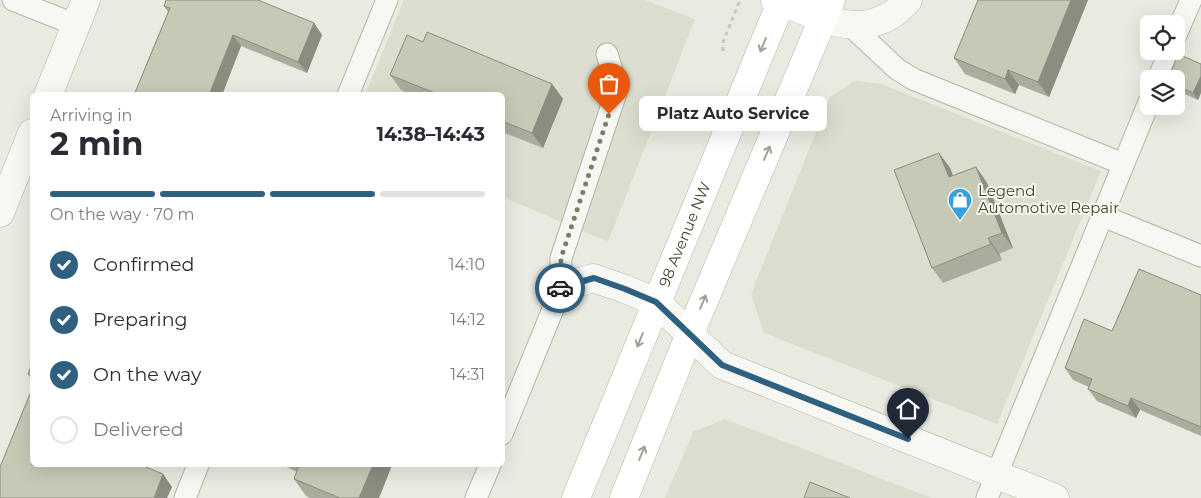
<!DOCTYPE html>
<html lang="en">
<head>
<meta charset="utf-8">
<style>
  :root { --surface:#fff; --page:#f2f2f3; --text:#2b2b33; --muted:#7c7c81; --line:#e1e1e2; --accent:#30607f }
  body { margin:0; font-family:Montserrat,sans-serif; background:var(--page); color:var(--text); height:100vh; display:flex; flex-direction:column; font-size:19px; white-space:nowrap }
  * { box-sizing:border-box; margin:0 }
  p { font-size:16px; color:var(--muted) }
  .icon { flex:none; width:28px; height:28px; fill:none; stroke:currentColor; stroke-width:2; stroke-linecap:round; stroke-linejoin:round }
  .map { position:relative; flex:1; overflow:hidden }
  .drawer { position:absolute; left:30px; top:92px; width:475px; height:375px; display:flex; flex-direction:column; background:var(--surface); border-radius:8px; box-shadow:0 5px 20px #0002 }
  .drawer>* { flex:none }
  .buttons { position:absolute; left:1140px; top:15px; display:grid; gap:10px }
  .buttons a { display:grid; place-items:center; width:45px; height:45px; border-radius:8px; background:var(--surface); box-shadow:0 5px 20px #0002; font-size:25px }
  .pin { position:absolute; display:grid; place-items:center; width:42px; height:42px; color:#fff; margin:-51px -21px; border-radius:50% 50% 50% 0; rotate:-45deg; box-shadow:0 0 5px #0007 }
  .pin .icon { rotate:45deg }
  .courier { position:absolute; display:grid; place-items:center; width:50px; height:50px; margin:-25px; border:4px solid #30607f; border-radius:50%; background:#fff; color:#222; box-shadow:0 1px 6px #0007 }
  .bubble { position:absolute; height:35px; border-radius:8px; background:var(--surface); box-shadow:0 5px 20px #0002; font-size:16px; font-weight:700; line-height:35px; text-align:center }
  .head em { font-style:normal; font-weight:700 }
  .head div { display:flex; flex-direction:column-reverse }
  .head { display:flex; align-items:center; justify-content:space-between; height:85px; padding:0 20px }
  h1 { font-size:32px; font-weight:700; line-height:38px }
  .bar { display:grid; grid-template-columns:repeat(4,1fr); gap:8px 5px; align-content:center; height:60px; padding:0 20px }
  .bar i { height:6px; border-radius:4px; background:var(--line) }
  .bar .active { background:var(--accent) }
  .bar p { grid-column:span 4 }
  ol { padding:0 20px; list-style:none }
  li { display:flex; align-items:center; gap:15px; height:55px }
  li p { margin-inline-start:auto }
  li .icon { padding:5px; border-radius:50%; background:var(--accent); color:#fff; stroke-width:4 }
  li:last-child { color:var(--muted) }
  li i { width:28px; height:28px; border:2px solid var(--line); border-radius:50% }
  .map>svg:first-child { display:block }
</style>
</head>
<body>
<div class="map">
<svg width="1201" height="498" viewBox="0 0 1201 498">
  <rect width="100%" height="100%" fill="#e9ebe0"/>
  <path fill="#dbddce" d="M404,0h241l50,19 -87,223 -105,-45 -1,-102h-137z
    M854,81l27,3 220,87 -104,253 -233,-91 -13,-39 79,-197z
    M725,419l207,79h-267l28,-66z"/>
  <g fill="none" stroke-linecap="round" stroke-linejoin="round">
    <defs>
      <path id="lane" d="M13,0l63,25
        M851,26l46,43 16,10 210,85
        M1176,35l15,-35
        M1158,79l12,-28
        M348,95l39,-95
        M1103,216l98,40
        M502,434l58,-142 1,-34 54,-162 -1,-19 -7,-23
        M185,498l13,-33
        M476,498l14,-33
        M987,498l162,-396"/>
      <path id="street" d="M824,18c31,13 62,8 84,-18
        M48,95l38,-95
        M0,213l32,-80
        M560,292l10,-7 23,-7 32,11 31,13 66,63 333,133"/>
      <path id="secondary" d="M775,0l49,18"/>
      <g id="primary">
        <path id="s1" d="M576,498l206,-498"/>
        <path d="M624,498l65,-162 142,-336"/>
      </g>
    </defs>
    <use href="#lane" stroke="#b3b6a4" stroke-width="23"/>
    <use href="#street" stroke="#b3b6a4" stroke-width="29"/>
    <use href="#secondary" stroke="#b3b6a4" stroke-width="29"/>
    <use href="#primary" stroke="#b4b89e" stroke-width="29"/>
    <path stroke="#c7c9be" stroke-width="3" stroke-dasharray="4 4" stroke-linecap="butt" d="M723,51v-9l17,-42"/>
    <use href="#lane" stroke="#f7f8f3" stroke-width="21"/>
    <use href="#street" stroke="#f7f8f3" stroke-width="28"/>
    <use href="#secondary" stroke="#fff" stroke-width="28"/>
    <use href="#primary" stroke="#fff" stroke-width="28"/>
  </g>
  <path fill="#a9ad9d" d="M1088,0l-39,97 -30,-12 -4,9 -50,-20 -11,-16z
    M164,6l150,17 8,12 -15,38 -66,-27 -19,49h-88l34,-83z
    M423,42l129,42 11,15 -20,49 -41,-16v-37h-89l-12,-5 -11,-15z
    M1201,64l-3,36 -22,-10v-11z
    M939,153l11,15 3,8 23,-9 11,16 26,65 -14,6 3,6 -59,23 -11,-15z
    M1201,295v141l-61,-26 -4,8 -39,-17 -9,-12 1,-2 -16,-7 -8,-12 47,-37z
    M32,363v18l-4,-7z
    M282,465h110l-13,33h-69l-4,-2 -12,-17 3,-7z"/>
  <path fill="#8a8d7f" d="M1071,0h17l-39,97 -11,-15z
    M314,23l8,12 -15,38 -9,-11z
    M233,35l8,11 -19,49h-13z
    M1008,70l11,15 -4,9 -10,-15z
    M1201,76v17l-3,7 -5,-7z
    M552,84l11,15 -20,49 -11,-15z
    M939,153l11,15 10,25 -11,-16z
    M976,167l11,16 26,65 -11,-15z
    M988,238l11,16 3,6 -11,-16z
    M1131,398l9,12 -4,8 -8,-12z
    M373,465h19l-13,33h-20z
    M163,474l9,13 -5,11h-13z"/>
  <path fill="#c5c9b6" stroke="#8a8d7f" d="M166,0h92l56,23 -16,39 -65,-27 -24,60h-75l36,-87 -6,-2z
    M978,0h93l-33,82 -30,-12 -3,9 -51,-21z
    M427,32l125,52 -20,49 -30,-12v-26h-62l-50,-20 17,-40 16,7z
    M1178,54l23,10v12l-8,17 -17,-8v-6h-8z
    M939,153l10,24 27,-10 26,66 -14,5 3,6 -59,24 -38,-98z
    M1139,269l62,26v132l-70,-29 -3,8 -40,-17 4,-10 -27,-11 19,-49 28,12z
    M32,363v13l-4,-2z
    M32,389v76h109l22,9 -9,24h-154v-31z
    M299,465h74l-14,33h-19l-46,-19z
    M810,482l40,16h-46z"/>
  <defs><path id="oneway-shaft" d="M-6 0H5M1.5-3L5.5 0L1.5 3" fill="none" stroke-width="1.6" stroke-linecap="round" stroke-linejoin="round" transform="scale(1.25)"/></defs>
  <g stroke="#9fa292">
    <use href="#oneway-shaft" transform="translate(763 45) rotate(113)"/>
    <use href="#oneway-shaft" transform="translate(767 153) rotate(-67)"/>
    <use href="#oneway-shaft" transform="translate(703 302) rotate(-67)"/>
    <use href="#oneway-shaft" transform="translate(640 340) rotate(112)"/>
    <use href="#oneway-shaft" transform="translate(642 453) rotate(-68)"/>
  </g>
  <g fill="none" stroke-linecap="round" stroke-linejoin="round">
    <path stroke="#7a7e67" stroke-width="5" stroke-dasharray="0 9" d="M560,288l1,-30 48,-144"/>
    <path stroke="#30607f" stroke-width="6" d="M560,288v4l10,-7 24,-7 31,11 31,13 66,63 186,74"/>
  </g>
  <defs>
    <symbol id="shop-pin" viewBox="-11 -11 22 30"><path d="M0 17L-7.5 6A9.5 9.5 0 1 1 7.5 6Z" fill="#37a0dd" stroke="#f7f8f0"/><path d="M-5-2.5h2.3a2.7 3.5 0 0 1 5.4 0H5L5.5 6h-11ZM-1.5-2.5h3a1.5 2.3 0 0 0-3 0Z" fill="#fff"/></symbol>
  </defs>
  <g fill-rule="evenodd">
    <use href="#shop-pin" x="946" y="186" width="28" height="38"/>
  </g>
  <g text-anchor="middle" stroke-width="4" stroke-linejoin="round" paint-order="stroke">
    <g font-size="15" fill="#3f4426" stroke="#f7f8f0" text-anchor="start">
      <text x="978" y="196">Legend<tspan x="978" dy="17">Automotive Repair</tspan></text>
    </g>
    <g font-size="15" fill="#3f4426" stroke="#f7f8f0">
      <text dy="5" stroke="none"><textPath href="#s1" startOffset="285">98 Avenue NW</textPath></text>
    </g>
  </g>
</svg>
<div class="buttons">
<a><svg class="icon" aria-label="locate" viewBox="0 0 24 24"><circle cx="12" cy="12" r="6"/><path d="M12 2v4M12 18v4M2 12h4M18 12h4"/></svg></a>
<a><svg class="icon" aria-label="layers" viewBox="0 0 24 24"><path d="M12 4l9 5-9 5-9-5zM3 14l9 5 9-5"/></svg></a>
</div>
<div class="pin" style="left:609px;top:114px;background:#ea580c"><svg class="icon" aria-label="bag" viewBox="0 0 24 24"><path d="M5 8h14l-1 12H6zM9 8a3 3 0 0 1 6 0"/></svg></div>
<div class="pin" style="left:908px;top:439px;background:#1f2937"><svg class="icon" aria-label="home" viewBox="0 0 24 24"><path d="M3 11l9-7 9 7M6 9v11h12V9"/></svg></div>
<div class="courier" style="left:560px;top:288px"><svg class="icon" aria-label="car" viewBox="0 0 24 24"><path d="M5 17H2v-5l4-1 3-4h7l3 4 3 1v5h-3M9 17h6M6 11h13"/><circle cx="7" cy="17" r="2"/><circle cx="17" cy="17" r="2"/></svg></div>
<div class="bubble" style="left:639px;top:96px;width:188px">Platz Auto Service</div>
<section class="drawer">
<div class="head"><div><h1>2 min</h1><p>Arriving in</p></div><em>14:38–14:43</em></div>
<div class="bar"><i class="active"></i><i class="active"></i><i class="active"></i><i></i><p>On the way · 70 m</p></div>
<ol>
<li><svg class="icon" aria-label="check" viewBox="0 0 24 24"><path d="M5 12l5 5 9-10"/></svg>Confirmed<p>14:10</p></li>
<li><svg class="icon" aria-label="check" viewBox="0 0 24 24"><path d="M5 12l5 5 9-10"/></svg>Preparing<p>14:12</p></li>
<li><svg class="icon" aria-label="check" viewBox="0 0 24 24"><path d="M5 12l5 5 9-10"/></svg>On the way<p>14:31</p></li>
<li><i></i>Delivered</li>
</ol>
</section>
</div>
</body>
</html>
